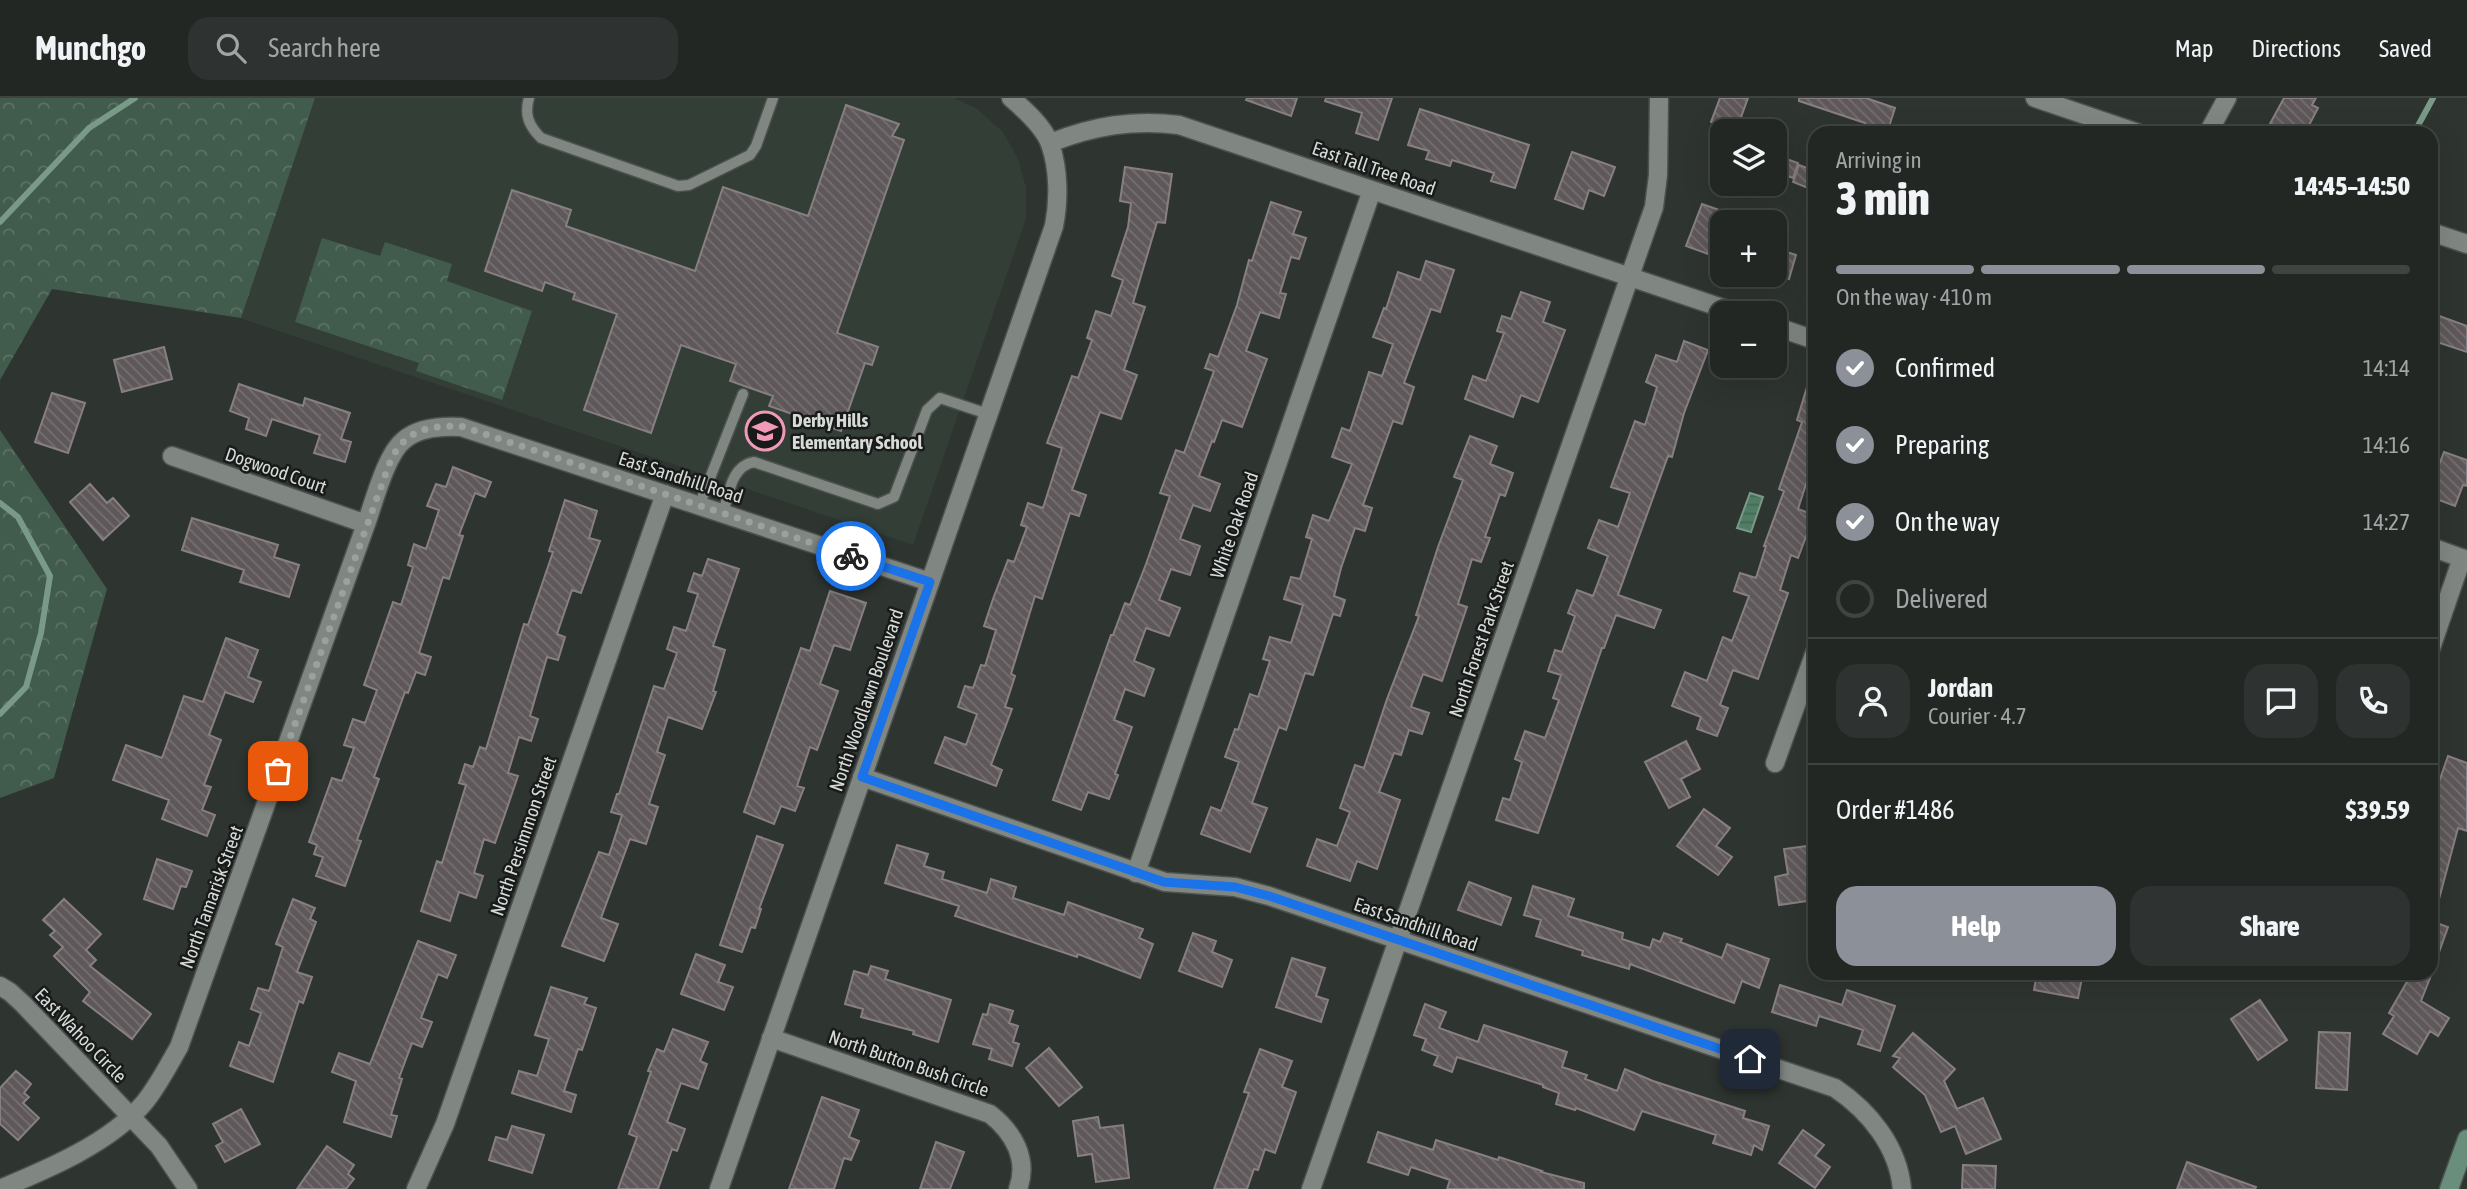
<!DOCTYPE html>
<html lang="en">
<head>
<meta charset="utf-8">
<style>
  :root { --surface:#222724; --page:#2e3331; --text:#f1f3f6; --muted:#a2a5a6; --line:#3f4441; --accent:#8c9099 }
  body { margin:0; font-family:"Asap Condensed",sans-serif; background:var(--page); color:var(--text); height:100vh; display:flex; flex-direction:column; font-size:26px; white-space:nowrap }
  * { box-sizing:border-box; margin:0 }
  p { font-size:23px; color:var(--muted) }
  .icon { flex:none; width:38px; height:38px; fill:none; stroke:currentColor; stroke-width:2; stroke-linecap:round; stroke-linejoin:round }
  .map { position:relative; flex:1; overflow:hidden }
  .panel { position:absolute; left:1808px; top:28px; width:630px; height:854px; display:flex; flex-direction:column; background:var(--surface); border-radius:21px; box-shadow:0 7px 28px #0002,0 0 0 2px var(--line) }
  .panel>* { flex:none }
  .controls { position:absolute; left:1710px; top:21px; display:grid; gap:14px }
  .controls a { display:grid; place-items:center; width:77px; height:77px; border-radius:14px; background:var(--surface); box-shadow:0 7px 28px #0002,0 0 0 2px var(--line); font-size:35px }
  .pin { position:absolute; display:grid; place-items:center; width:60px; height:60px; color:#fff; margin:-30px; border-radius:14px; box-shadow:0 4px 10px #0006 }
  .courier { position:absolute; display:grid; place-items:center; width:70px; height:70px; margin:-35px; border:5px solid #1a73e8; border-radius:50%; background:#fff; color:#222; box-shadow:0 2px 9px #0007 }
  .headline em { font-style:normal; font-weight:800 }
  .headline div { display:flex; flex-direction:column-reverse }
  .headline { display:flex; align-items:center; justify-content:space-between; height:119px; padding:0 28px }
  h1 { font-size:46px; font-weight:800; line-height:52px }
  .bar { display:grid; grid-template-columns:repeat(4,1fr); gap:10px 7px; align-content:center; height:84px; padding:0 28px }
  .bar i { height:9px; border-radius:5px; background:var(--line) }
  .bar .selected { background:var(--accent) }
  .bar p { grid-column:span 4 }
  .line { display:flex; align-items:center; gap:18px; padding:0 28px; border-top:2px solid var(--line) }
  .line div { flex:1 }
  .round { display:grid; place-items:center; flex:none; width:74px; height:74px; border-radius:21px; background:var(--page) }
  ol { padding:0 28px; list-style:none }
  li { display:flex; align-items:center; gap:21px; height:77px }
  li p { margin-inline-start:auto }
  li .icon { padding:7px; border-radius:50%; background:var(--accent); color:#fff; stroke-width:4 }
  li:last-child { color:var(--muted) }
  li i { width:38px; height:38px; border:4px solid var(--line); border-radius:50% }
  .primary-button { display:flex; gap:14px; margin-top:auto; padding:14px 28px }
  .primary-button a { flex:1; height:80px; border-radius:21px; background:var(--accent); color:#fff; font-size:28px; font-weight:800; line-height:80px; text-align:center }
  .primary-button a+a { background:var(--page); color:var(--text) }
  header { display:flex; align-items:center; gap:42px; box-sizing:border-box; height:98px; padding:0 35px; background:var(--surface); border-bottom:2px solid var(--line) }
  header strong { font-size:33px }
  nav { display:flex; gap:38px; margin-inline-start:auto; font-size:24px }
  .search { width:490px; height:63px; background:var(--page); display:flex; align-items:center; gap:18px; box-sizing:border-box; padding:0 24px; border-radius:21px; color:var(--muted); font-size:26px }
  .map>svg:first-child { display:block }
</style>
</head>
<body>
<header>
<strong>Munchgo</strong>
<div class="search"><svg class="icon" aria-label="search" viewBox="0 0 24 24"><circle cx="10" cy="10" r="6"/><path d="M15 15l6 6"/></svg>Search here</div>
<nav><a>Map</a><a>Directions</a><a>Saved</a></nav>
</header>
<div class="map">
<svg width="2467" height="1091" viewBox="0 0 2467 1091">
  <defs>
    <pattern id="forest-crowns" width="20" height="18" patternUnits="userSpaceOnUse" patternTransform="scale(1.75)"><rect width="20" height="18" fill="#415b4c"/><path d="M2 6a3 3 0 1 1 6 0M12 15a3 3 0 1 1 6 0" fill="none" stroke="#5c7265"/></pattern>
    <pattern id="water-rules" width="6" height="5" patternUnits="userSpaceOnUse" patternTransform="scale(1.75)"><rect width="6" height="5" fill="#4f7e64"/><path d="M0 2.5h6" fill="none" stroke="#496656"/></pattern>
    <pattern id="building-back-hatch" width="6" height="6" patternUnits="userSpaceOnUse" patternTransform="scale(1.75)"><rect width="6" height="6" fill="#5f585a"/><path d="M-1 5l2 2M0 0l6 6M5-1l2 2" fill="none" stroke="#756f71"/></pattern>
  </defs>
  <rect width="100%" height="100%" fill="#2e3430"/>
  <path fill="#323e36" d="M311,0h643l22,10 27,24 15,27 8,28v32l-113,326 -679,-229z"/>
  <path fill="url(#forest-crowns)" d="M0,0h315l-74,220 -189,-29 -52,91z
    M322,140l58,18 5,-14 67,22 -5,17 85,30 -30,89 -86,-29 3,-8 -124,-41z
    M0,332l107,159 -53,189 -54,20z"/>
  <path fill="url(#water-rules)" stroke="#789a87" stroke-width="2" d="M1750,395l13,4 -12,35 -14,-4z"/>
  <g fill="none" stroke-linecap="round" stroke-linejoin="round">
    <path stroke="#789a87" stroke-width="6" d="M2414,35l19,-35
      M0,124l89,-94 46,-30
      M0,405l18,14 32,59 -9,57 -15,54 -26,27"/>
  </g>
  <path fill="url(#building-back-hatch)" stroke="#877f81" stroke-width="2" d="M1247,0h50l-6,18 -45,-16z
    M1326,0h66l-14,42 -22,-7 6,-20 -37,-12z
    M1720,0h28l-12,33 -25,-9z
    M1799,0h67l29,10 -8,25h-25l3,-10 -66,-22z
    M2284,0h32l-4,7 6,3 -13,25h-40z
    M846,7l53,19 -7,12 12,4 -67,193 41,14 -6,18 -7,-2 -24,68 -72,-25 4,-10 -43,-15 6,-17 -55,-19 -30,88 -67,-23 33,-96 -44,-15 2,-6 -30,-11 -3,9 -57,-20 27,-81 59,20 -5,16 129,45 28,-84 85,29z
    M1420,11l109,36 -14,43 -24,-7 3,-8 -42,-13 -2,6 -24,-7 3,-8 -21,-6z
    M1572,54l43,15 -11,29 -15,-6 -6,19 -28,-10z
    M1781,59l17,6 -5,15 -17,-6z
    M1799,67l16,6 -7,17 -15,-6z
    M1125,69l47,7 -7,49 -8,-1 -24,81 12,4 -21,63 13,5 -16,44 -21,-7 -28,78 14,5 -7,21 -9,-3 -28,86 -7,-3 -24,78 4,2 -10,31 7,2 -21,56 11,5 -6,16 -61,-23 10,-26 21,8 11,-31 -19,-7 7,-21 8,2 8,-23 4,1 11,-36 -12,-4 9,-27 15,-39 6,2 13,-35 -6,-2 7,-22 15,5 19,-60 -15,-5 25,-67 6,2 14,-38 -5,-2 9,-27 15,5 12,-36 -11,-4 16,-49 3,-24 -11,-2z
    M1271,104l30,10 -8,22 13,4 -7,21 -8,-2 -11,36 6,1 -7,24 -19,-6 -14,39 21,8 -25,68 -20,-7 -8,22 -2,-1 -13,35 21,8 -10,27 -17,-6 -13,34 20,7 -10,29 -19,-6 -12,31 21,8 -11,28 -23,-8 -12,33 20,8 -10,27 -19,-7 -11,31 18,7 -17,47 3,1 -9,24 -21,-7 -7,18 -28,-10 58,-165h2l12,-32 5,2 16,-41 24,-68 -10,-3 16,-43 8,3 30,-82 -9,-3 5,-14 8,3 19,-52 12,-45 3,1z
    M1702,106l20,7v33l-9,-4 -5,14 -22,-8z
    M1774,150l22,7 -7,24 -15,-5z
    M1426,163l28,9 -14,42 -9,-3 -27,74 10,4 -12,37 -9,-3 -30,84 9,3 -7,23 -10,-3 -14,40 -7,28 11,4 -5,16 -7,-2 -20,61 -8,-2 -19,57 -7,-3 -27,76 15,5 -17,44 -49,-18 10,-27 10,4 18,-49 -14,-5 10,-28 3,1 12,-36 8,3 12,-36 -7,-2 7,-22 21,6 12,-38 -19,-6 7,-22 9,2 12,-40 -6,-2 7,-22 16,6 23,-57 -20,-7 10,-29 8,3 19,-59 13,4 11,-32 -20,-7 11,-29 2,1 12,-37 22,8z
    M1521,194l29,10 -7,20 22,8 -27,72 -17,-7 -8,22 -48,-18 8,-23 13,5 18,-48 -7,-2 5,-15 9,3z
    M2431,215l36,13v26l-36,-12z
    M1684,243l24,9 -24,63 -12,44 -4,-1 -50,139 43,15 -7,18 -38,-13 -12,33h-2l-64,185 -42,-13 7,-22 7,2 12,-38 -7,-3 10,-28 20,7 14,-38 -6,-2 8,-23 -13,-4 7,-21 7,2 13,-36 -7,-3 9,-23 16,6 15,-40 -20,-8 11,-28 19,7 12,-34 -19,-6 24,-66 10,4 12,-38 -11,-5 10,-27 21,7z
    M164,249l8,32 -50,13 -8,-32z
    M1811,276h4v103l-6,-2 -11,34 16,6 -16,43 -7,-3 -11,35 8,3 -30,86 -25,-9 -13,35 8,3 -11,28 -20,-7 4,-12 -29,-11 13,-34 22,9 16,-44 9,4 17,-45 -15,-5 6,-18 16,5 10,-32h-2l20,-55 -5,-2 23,-67 -5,-2z
    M239,286l64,22 2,-8 45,15 -9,26 10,3 -6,20 -31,-9 6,-18 -48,-16 -6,17 -20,-7 3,-11 -19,-7z
    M52,295l33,10 -17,50 -33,-11z
    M1470,338l27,10 -7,18 23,9 -8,23 -5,-2 -15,43 5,1 -9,24 -9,-3 -14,45 9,3 -25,74 -19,-7 -12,33 18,6 -7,21 -13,-4 -8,25 -7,-2 -15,39 21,8 -23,69 -20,-8 -7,20 -43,-15 10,-27 20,7 13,-34 -10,-4 15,-43 9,3 23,-69 32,-83 -3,-1 22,-68 25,-67 -9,-3z
    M2444,354l23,8v26l-4,-1 -8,21 -24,-9v-11z
    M453,369l38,15 -6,15 -10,-4 -16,42 4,1 -14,43 -6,-2 -24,76 12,4 -6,18 -9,-3 -8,21 -3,-1 -31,85 5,2 -22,61 4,1 -16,45 -9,-3 -20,-7 7,-19 -9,-3 3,-9 -8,-3 23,-64 10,3 12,-33 -10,-3 9,-26 12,4 12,-33 -13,-5 29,-83 8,3 12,-38 -5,-2 6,-21 12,5 13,-39 -12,-4 9,-22 10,3z
    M90,386l17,19 6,-5 16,18 -26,24 -33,-38z
    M565,402l32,11 -8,27 11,3 -19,52 -9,-3 -15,44 8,3 -7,23 -11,-3 -17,59 8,3 -7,22 -12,-4 -11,36 10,3 -23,67 -11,-4 -10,34 9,3 -7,22 -17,-6 -9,29 -29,-10 16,-50 5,2 24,-78 -7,-2 6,-19 8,3 7,-20 6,2 38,-125 4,1 25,-73 -4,-1z
    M192,420l86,27 -4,12 25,8 -10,32 -49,-15 4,-12 -62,-20z
    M708,461l31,10 -26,77 12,4 -12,41 3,1 -14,37 -34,-12 -11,35 8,3 -16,49 9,3 -12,37 -16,-5 -29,79 17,6 -14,37 -42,-15 37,-94 10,3 13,-40 -11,-3 6,-18h2l35,-108 10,3 13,-36 -10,-4 7,-22 12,4 12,-37 -10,-3 6,-18 8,3z
    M830,493l36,12 -16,47 -16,-5 -14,39 18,7 -21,59 -7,-3 -13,39 7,2 -9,23 -14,-5 -7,18 -30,-12 57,-164 9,3z
    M226,540l32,12 -10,27 13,5 -8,20 -28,-10 -16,43 12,5 -17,45 7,2 -9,23 13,5 -8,21 -45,-17 7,-19 -56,-20 13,-35 36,13 22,-62 19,6z
    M1686,643l14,28 -19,10 9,18 -21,11 -24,-46z
    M2448,658l19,7v68l-9,-3 -23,86 -4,-1v-75l5,-16 -5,-2v-15z
    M1704,711l26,19 -14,18 16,11 -14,18 -41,-29z
    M757,738l26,9 -24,64h2l-6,19 -4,-1 -9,25 -22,-7z
    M897,747l31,9 -4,12 20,6 -2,7 45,14 4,-14 25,8 -3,11 51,17 4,-13 75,27 -4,9 14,6 -13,34 -62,-24 -1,3 -122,-41 4,-10 -74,-23z
    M1815,747v55l-36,5 -4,-28 13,-3 -4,-25z
    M157,761l35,12 -6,16 -5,-1 -8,23 -29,-10z
    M1469,784l42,16 -10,27 -43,-15z
    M1533,788l41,13 -6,17 55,17 -1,6 28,9 3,-9 7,3 4,-9 18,6 -2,3 42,16 5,-14 42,15 -10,29 -17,-7 -8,22 -104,-39 -1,5 -47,-14 1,-4 -47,-15 5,-16 -17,-5z
    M64,801l37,35 -15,16 10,10 -6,6 61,48 -19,25 -49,-38 7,-9 -36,-36 9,-9 -13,-12 5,-4 -12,-11z
    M293,801l22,9 -5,11 6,3 -19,50 15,5 -9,26 -4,-2 -26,81 -43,-16 9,-24 10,4 12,-33 -10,-4 7,-21 11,3 14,-44 -7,-3z
    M2431,823l17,6 -15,42 -2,-1z
    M1193,835l23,8 -4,11 20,8 -10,27 -43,-16z
    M418,843l38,14 -9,23 -9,-4 -17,44 11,4 -10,25 -10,-4 -13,35 3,1 -11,36 6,1 -6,21 -47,-15 12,-41 -24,-9 7,-19 31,11z
    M696,856l29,11 -7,17 15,5 -9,23 -43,-16z
    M1292,860l33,10 -9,28 12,4 -7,22 -45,-15z
    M871,868l17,5 -3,8 66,21 -13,42 -25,-8 1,-3 -53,-14 2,-8 -18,-5 9,-33 14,4z
    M2037,875h46l-5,25 -44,-8z
    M2412,875h20l-11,28 28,17 -11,18 -8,-5 -13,23 -34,-20 11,-18 -5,-3z
    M1780,887l62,20 5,-15 48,16 -15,45 -22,-7 5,-14 -44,-14 -3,10 -44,-14z
    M551,889l36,11 -3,6 12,4 -14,42 -4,-1 -14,42 12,4 -5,17 -59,-19 7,-22 18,5 12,-37 -14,-4z
    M2260,902l27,40 -29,20 -27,-41z
    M990,906l23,7 -4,12 9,3 -5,16 6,2 -7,22 -23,-7 3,-10 -19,-5 10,-30 4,1z
    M1425,906l21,8 -7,16 39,14 6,-17 83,27 -5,15 25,8 -2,4 32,12 8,-22 28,12 92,30 -2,7 26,8 -7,24 -8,-5 -3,10 -38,-12 3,-8 -74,-24 -8,19 -58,-22 -1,2 -19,-6 3,-11 -16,-6v-2l-86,-28 -5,15 -18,-7 4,-9 -16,-6 4,-11 -12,-4z
    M673,931l35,13 -8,19 7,3 -9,25 -17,-6 -14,39 18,7 -8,22 -5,-2 -14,40h-40l19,-52 -8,-3 22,-62 -3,-1 9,-22 7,3z
    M2319,934l31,1 -3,57 -31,-2z
    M1913,935l42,36 -11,12 13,28 26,-11 18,41 -35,15 -11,-28 -14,6 -16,-37 -32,-28 7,-9 -7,-2z
    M1049,950l33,39 -23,19 -33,-38z
    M1260,951l32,12 -10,26 14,5 -21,61 -10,-4 -7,21 -4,-1 -7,20h-33l35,-96 -5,-1z
    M16,973l15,13 -7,9 5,4 -6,6 16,15 -21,22 -18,-16v-36z
    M822,999l37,13 -10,27 10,4 -8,19 -7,-2 -10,31h-45z
    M241,1011l19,35 -35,18 -9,-16 7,-4 -10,-18z
    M1098,1019l2,11 23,-3 6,53 -33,4 -4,-28 -14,2 -5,-35z
    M512,1028l32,9 -12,38 -43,-13 7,-23 11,3z
    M1803,1032l21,15 -9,11 15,11 -15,21 -36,-25z
    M1378,1034l55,18 3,-10 62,20 1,-3 43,14 -1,1 43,11v6h-137l3,-9 -39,-13 -3,8 -40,-13z
    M936,1044l28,10 -14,37h-30z
    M327,1048l27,19 -6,9 6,5 -8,10h-49z
    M2187,1064l69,25 -1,2h-78z
    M1963,1067l33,1 -1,23h-33z"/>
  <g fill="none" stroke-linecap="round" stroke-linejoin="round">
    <defs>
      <path id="service" d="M529,0c-5,17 0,28 12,40l137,48 11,-1 61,-30 6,-9 17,-48
        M699,408l44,-112
        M723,415c6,-19 8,-47 31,-51l124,42 16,-7 33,-87 13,-12 48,16"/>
      <path id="minor" d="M2035,0l103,35
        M2208,35l19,-35
        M1050,45c43,-17 83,-24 129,-18l558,188
        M2431,134l36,12
        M1774,228l41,14
        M172,358l194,68
        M2431,449l36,13
        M2431,550l31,-90
        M1775,665l40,-111
        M862,679l303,105 70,5 34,9 566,192c34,23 63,58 67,101
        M1136,775l236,-683
        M0,888l10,6 13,12 136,142 29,43
        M771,940l219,76c23,18 39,45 28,75
        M0,1091c48,-20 110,-46 144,-86 14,-17 24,-37 35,-56l187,-523c8,-22 20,-70 38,-84 15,-13 39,-14 57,-13l469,155
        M416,1091l29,-65 220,-630
        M1311,1091l343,-982 4,-32 1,-77"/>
      <path id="tertiary" d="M719,1091l335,-963c5,-25 5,-57 -4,-82 -6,-17 -25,-34 -39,-46"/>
      <path id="secondary" d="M2449,1091l18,-50"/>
    </defs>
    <use href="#service" stroke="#4c514e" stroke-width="13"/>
    <use href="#minor" stroke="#4c514e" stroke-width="21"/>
    <use href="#tertiary" stroke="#4c514e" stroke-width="21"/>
    <use href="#secondary" stroke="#4c514e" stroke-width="21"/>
    <use href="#service" stroke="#808783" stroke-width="10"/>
    <use href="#minor" stroke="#808783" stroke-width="18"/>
    <use href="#tertiary" stroke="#808783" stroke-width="18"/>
    <use href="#secondary" stroke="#698f7c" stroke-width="18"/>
  </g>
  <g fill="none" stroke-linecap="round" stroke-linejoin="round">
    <path stroke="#9ca19d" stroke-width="7" stroke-dasharray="0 12.6" d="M278,673l112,-309c15,-33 38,-36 71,-36l390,130"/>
    <path stroke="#1a73e8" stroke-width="9" d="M851,458l79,26 -68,195 302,105 71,5 34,9 481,163"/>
  </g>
  <defs>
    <symbol id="school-ring" viewBox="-11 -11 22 22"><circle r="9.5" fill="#181b19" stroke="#f09ab7" stroke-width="1.5"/><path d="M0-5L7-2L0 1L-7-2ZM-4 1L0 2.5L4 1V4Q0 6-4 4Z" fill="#f09ab7"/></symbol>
  </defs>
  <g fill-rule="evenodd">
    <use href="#school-ring" x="743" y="311" width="44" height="44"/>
  </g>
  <g text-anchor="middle" stroke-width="5" stroke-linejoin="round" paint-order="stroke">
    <g font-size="19" fill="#d7dbd8" stroke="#181b19">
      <text transform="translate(1374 70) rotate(19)" y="7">East Tall Tree Road</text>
      <text transform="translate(276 372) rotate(19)" y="7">Dogwood Court</text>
      <text transform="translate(681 379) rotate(18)" y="7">East Sandhill Road</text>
      <text transform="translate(1234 427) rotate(-71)" y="7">White Oak Road</text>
      <text transform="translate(1481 541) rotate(-71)" y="7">North Forest Park Street</text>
      <text transform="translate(866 602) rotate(-71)" y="7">North Woodlawn Boulevard</text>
      <text transform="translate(523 738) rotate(-71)" y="7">North Persimmon Street</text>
      <text transform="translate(211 799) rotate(-70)" y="7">North Tamarisk Street</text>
      <text transform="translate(1416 826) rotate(19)" y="7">East Sandhill Road</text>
      <text transform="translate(81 937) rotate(46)" y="7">East Wahoo Circle</text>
      <text transform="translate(909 965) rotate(19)" y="7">North Button Bush Circle</text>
    </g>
    <g font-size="19" font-weight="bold" fill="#d7dbd8" stroke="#181b19" text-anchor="start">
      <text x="792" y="329">Derby Hills<tspan x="792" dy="22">Elementary School</tspan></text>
    </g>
  </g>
</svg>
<div class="controls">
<a><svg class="icon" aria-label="layers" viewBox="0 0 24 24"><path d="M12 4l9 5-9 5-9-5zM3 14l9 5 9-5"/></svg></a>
<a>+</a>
<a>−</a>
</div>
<div class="pin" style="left:278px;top:673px;background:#ea580c"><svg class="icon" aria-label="bag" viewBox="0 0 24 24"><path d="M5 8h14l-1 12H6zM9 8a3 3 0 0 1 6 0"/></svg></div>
<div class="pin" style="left:1750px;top:961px;background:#1f2937"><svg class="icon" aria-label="home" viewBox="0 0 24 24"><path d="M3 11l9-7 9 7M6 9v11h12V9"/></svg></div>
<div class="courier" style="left:851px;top:458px"><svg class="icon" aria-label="bike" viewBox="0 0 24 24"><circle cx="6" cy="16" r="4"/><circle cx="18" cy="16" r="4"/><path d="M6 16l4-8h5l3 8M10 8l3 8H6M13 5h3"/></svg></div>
<section class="panel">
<div class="headline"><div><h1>3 min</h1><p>Arriving in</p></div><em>14:45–14:50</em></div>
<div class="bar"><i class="selected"></i><i class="selected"></i><i class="selected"></i><i></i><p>On the way · 410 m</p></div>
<ol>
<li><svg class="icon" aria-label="check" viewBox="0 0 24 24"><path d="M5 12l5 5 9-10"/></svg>Confirmed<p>14:14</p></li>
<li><svg class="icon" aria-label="check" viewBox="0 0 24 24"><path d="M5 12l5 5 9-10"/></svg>Preparing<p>14:16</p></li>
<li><svg class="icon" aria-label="check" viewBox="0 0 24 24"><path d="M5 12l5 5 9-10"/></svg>On the way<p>14:27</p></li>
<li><i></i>Delivered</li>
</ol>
<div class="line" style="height:126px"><a class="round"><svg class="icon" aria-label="person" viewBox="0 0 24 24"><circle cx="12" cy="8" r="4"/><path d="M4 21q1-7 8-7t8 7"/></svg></a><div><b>Jordan</b><p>Courier · 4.7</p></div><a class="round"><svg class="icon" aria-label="chat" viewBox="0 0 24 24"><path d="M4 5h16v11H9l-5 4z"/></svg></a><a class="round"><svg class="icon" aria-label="phone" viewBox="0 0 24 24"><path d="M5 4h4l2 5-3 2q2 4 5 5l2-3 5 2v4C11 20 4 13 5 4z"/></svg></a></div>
<div class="line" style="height:91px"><div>Order #1486</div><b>$39.59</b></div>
<div class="primary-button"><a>Help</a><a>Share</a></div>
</section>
</div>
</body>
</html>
